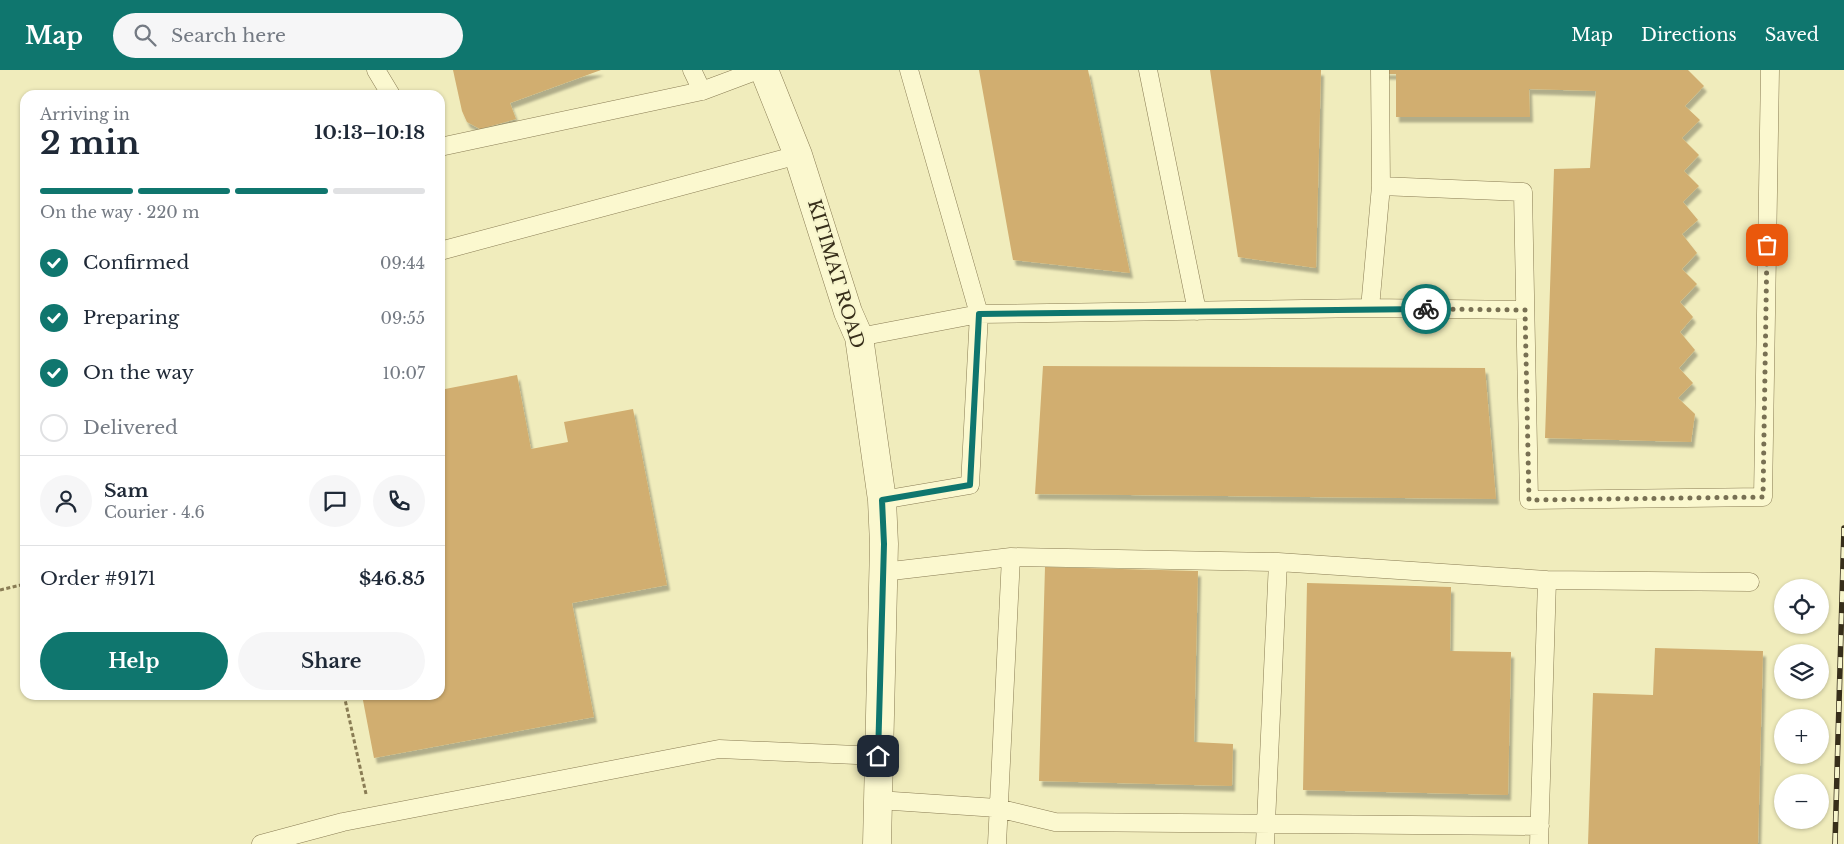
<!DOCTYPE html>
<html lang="en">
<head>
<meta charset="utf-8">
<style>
  :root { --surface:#fff; --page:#f6f6f7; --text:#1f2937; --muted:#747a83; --line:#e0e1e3; --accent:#0f766e }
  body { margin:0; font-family:"Libre Baskerville",serif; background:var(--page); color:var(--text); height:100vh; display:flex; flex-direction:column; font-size:19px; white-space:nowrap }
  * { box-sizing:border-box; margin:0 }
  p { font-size:16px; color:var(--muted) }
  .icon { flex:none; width:28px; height:28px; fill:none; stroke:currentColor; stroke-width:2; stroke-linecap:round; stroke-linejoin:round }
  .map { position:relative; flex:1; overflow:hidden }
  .details { position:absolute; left:20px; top:20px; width:425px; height:610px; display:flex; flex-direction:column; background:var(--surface); border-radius:15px; box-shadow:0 1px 4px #0004 }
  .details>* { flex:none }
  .tools { position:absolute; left:1774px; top:509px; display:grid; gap:10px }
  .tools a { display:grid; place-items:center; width:55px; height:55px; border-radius:50%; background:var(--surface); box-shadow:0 1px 4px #0004; font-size:25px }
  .pin { position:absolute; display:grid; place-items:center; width:42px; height:42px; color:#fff; margin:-21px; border-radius:10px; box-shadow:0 2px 8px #0006 }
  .courier { position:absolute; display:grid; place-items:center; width:50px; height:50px; margin:-25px; border:4px solid #0f766e; border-radius:50%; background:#fff; color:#222; box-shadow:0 1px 6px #0007 }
  .overview em { font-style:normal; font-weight:700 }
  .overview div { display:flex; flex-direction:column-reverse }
  .overview { display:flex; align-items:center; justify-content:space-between; height:85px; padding:0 20px }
  h1 { font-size:32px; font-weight:700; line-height:38px }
  .bar { display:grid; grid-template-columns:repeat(4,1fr); gap:8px 5px; align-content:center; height:60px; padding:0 20px }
  .bar i { height:6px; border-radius:4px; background:var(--line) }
  .bar .selected { background:var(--accent) }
  .bar p { grid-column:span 4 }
  .line { display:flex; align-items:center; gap:12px; padding:0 20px; border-top:1px solid var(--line) }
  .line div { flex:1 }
  .round { display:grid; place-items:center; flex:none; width:52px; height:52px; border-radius:26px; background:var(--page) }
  ol { padding:0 20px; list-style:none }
  li { display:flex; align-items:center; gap:15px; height:55px }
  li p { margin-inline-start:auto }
  li .icon { padding:5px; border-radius:50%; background:var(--accent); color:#fff; stroke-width:4 }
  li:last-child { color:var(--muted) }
  li i { width:28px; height:28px; border:2px solid var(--line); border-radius:50% }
  .cta { display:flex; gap:10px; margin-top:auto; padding:10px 20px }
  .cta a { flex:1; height:58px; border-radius:30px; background:var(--accent); color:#fff; font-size:20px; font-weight:700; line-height:58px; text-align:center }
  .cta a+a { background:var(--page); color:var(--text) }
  header { display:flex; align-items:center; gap:30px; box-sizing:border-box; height:70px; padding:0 25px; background:var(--accent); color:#fff }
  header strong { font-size:24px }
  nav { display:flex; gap:28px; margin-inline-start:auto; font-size:18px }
  .search { width:350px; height:45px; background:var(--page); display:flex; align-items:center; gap:12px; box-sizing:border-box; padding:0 18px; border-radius:28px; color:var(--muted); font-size:19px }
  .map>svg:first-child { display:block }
</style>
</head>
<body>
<header>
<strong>Map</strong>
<div class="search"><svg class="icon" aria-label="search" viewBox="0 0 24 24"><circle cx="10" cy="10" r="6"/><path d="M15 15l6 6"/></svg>Search here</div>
<nav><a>Map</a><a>Directions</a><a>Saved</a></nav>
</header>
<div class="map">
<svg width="1844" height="774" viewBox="0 0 1844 774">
  <defs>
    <filter id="shadow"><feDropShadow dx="3" dy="5.5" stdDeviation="1" flood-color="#0004"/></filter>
  </defs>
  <rect width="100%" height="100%" fill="#f0ecbc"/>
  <path fill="#d1ae6f" filter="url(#shadow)" d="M453,0h148l-91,33 6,16 -36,10 -13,-7 -5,-11z
    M979,0h109l42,203 -117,-13z
    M1210,0h111l-5,198 -78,-11z
    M1385,0h303l16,16 -19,20 15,14 -18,18 17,17 -15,16 15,15 -16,16 15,18 -16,14 15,19 -15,16 15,15 -17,18 13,15 -13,15 15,18 -16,18 14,15 -15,15 17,16 -4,28 -146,-4 9,-269 36,-1 6,-77 -67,-2 1,28h-134v-43h-11z
    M1043,296l442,2 11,131 -461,-5z
    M517,305l14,74 37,-7 -4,-20 69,-13 34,176 -95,18 22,114 -220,41 -12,-63h78v-305z
    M1045,497l153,4 -4,171 39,2 -1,42 -193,-5z
    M1307,513l144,4 -1,64 61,1 -3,143 -205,-5z
    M1655,578l108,3 -5,193h-170l5,-151 60,2z"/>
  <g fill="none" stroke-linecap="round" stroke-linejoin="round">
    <defs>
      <path id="lane" d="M376,0l15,25
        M692,0l10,21
        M1148,0l49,241
        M1380,0l1,116 142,6 6,308 234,-3 7,-427
        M440,77l262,-56 56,-21
        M440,181l358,-96
        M1370,238l155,2
        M859,267l120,-23 391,-6 11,-122
        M882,430l88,-15 9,-171 -70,-244
        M1011,487l267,5 269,18 203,2
        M883,502l128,-15 -14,287
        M878,730l119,8 58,14 485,4
        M261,774l82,-22 376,-73 160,7
        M1265,774l13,-282
        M1539,774l8,-264"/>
      <path id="street" d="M764,0l34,85 50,157 11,25 23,163 2,44 -7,300"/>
    </defs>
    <use href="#lane" stroke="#897c54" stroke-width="19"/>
    <use href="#street" stroke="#897c54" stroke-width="29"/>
    <path stroke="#897c54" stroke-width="3" stroke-dasharray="4 2.5" stroke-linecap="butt" d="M0,520l25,-6
      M344,625l22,99"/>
    <use href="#lane" stroke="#fbf8cf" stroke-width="18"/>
    <use href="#street" stroke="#fbf8cf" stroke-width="28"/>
    <defs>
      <path id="rail" d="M1835,774l9,-316"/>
    </defs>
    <use href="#rail" stroke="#372e1a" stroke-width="5.5"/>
    <use href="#rail" stroke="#f7f5cc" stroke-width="4" stroke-dasharray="11" stroke-linecap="butt"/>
  </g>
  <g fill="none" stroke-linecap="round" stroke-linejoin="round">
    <path stroke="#787053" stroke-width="5" stroke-dasharray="0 9" d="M1426,239l99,1 4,190 234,-3 4,-252"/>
    <path stroke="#0f766e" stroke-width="6" d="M878,686l6,-212 -2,-44 88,-15 9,-171 447,-5"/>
  </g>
  <g text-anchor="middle" stroke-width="4" stroke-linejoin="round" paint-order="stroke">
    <g font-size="18" fill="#372e1a" stroke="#f7f5cc">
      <text transform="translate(836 204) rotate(73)" y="6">KITIMAT ROAD</text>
    </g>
  </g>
</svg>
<div class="tools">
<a><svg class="icon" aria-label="locate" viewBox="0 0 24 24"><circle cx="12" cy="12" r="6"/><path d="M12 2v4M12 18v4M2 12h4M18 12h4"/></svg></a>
<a><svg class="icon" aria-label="layers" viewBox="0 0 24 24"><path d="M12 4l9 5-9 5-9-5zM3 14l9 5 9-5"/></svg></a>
<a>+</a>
<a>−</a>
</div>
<div class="pin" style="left:1767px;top:175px;background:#ea580c"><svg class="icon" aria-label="bag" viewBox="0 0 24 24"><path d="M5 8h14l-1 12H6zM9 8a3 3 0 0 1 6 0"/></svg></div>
<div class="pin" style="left:878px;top:686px;background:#1f2937"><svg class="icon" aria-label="home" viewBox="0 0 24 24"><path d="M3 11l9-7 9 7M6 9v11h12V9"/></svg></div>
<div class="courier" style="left:1426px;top:239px"><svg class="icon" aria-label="bike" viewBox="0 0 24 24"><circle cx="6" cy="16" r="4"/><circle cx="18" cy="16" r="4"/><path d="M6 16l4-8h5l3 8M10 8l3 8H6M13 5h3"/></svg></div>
<section class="details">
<div class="overview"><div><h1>2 min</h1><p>Arriving in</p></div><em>10:13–10:18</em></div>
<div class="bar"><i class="selected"></i><i class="selected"></i><i class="selected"></i><i></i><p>On the way · 220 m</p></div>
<ol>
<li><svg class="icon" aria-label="check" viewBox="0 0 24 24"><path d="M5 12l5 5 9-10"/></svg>Confirmed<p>09:44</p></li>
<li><svg class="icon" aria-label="check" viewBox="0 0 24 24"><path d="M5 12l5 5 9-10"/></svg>Preparing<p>09:55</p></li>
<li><svg class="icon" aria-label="check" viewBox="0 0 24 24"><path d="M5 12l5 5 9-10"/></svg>On the way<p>10:07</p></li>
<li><i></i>Delivered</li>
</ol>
<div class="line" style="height:90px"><a class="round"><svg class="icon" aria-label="person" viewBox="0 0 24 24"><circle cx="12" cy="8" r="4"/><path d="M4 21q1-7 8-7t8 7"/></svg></a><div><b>Sam</b><p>Courier · 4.6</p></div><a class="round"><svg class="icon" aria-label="chat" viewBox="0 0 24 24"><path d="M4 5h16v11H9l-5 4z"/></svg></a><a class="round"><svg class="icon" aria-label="phone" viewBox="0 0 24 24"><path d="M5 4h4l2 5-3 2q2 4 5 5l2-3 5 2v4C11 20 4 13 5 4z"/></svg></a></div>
<div class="line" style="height:65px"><div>Order #9171</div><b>$46.85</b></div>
<div class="cta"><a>Help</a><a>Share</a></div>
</section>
</div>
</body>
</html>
